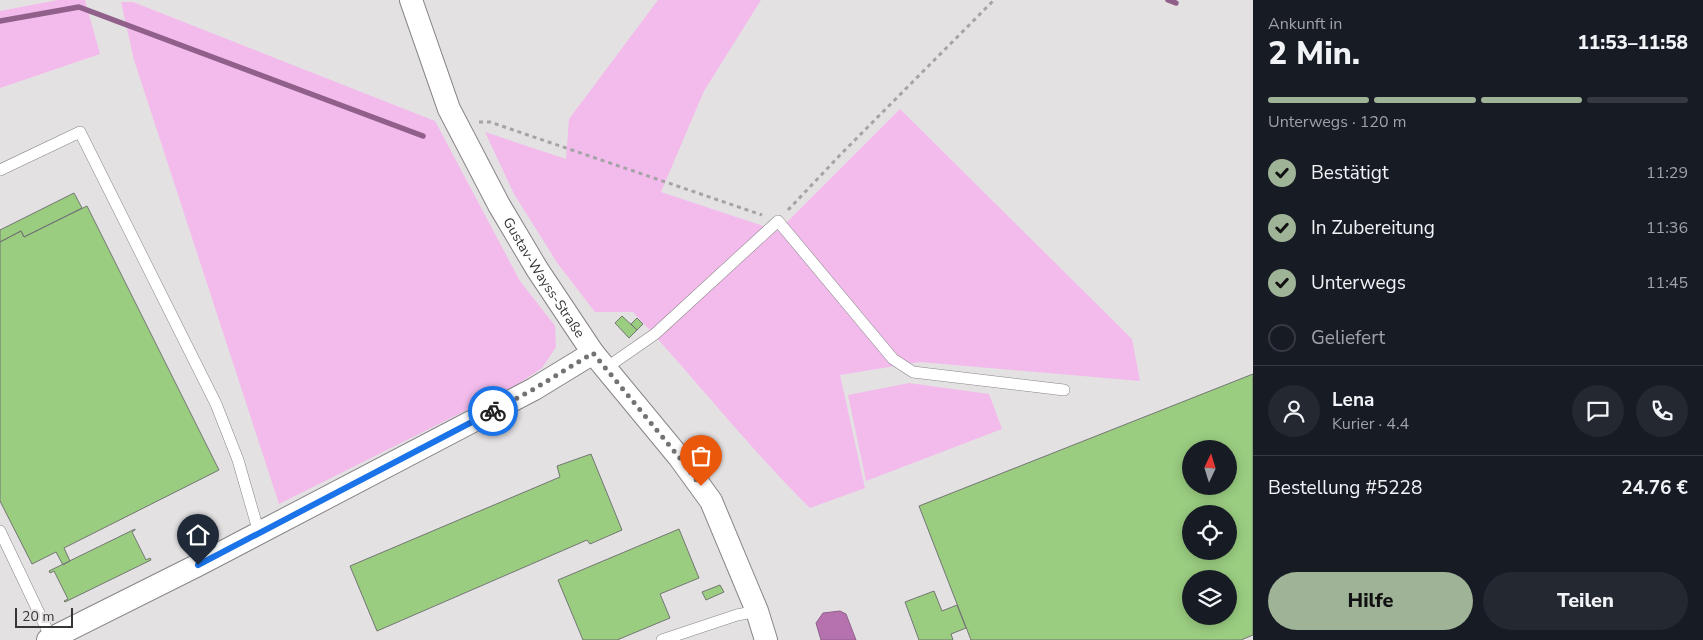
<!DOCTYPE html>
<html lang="de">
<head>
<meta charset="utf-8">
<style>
  :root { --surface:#171b24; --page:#242831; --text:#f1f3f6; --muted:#9ea1a6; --line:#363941; --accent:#9fb396 }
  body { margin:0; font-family:"Nunito Sans",sans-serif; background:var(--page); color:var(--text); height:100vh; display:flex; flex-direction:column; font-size:19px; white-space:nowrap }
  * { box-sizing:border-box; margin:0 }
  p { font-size:16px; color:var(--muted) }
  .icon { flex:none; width:28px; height:28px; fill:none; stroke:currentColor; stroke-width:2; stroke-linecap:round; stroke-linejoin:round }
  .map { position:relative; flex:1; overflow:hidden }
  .drawer { display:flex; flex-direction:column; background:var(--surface); width:450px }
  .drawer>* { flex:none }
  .needle { width:32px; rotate:4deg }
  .controls { position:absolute; left:1182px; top:440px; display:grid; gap:10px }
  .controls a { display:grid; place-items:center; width:55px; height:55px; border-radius:50%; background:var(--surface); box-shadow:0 2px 12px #0003; font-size:25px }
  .scale { position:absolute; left:15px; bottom:12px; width:58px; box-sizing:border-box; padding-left:5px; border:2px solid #373637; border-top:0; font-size:14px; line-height:18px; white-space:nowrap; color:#373637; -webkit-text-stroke:4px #e4e1e3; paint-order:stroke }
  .pin { position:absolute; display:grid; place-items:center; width:42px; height:42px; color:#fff; margin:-51px -21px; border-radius:50% 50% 50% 0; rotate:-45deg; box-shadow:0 0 5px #0007 }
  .pin .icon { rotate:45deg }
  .courier { position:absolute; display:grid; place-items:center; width:50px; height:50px; margin:-25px; border:4px solid #1a73e8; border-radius:50%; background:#fff; color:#222; box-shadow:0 1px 6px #0007 }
  .head em { font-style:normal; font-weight:800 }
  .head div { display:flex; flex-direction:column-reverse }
  .head { display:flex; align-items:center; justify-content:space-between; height:85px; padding:0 15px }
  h1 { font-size:32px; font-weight:800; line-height:38px }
  .bar { display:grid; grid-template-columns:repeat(4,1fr); gap:8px 5px; align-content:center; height:60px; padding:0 15px }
  .bar i { height:6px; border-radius:4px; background:var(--line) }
  .bar .selected { background:var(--accent) }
  .bar p { grid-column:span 4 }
  .line { display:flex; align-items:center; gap:12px; padding:0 15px; border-top:1px solid var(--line) }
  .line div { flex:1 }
  .round { display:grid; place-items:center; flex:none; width:52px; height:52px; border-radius:26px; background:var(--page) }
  ol { padding:0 15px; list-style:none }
  li { display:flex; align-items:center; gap:15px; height:55px }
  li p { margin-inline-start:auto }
  li .icon { padding:5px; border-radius:50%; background:var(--accent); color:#111; stroke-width:4 }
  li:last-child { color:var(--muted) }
  li i { width:28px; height:28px; border:2px solid var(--line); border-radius:50% }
  .button { display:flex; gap:10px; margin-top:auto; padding:10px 15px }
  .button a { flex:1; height:58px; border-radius:30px; background:var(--accent); color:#111; font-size:20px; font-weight:800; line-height:58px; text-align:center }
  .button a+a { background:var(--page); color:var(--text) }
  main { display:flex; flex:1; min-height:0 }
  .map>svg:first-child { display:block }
</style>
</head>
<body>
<main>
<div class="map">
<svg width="1253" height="640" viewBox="0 0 1253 640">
  <rect width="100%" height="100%" fill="#e4e1e3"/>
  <path fill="#f3bbec" d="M58,0h27l15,54 -100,34v-77z
    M658,0h103l-57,91 -43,101 117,39 122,-122 232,230 8,42 -220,-19 -80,13 25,113 -55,20c-63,-62 -117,-132 -177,-196h-38l-37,-48 -44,-70 -29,-62 81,27 3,-40z
    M121,2h12l302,119 85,160 35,45 1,21 -14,21 -27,18 -236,118 -145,-444z
    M909,383l80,11 13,35 -136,52 -18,-86z"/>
  <path fill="#b672af" stroke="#90608b" d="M840,611l6,3 10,26h-35l-5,-17 7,-10z"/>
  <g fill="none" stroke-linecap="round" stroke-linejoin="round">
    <path stroke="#90608b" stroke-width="5.5" d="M1168,0l8,3
      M0,21l79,-14 344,129"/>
  </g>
  <path fill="#9acd80" stroke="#737572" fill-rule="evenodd" d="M74,193l8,15 -58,29 -3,-6 -21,11v-12z
    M87,206l132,264 -155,78 6,13 -7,4 -7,-13 -24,12 -32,-63v-259l21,-11 3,6z
    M622,316l15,14 -8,8 -14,-15z
    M637,318l6,6 -6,6 -6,-6z
    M1253,374v261l-12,5h-270l-52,-134zM1191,449h38v37h-38zM1191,514h38v37h-38zM1191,579h38v37h-38z
    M591,454l31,76 -32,14 -3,-4 -210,91 -27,-65 210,-89 -3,-11z
    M135,529v1l-3,2 14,28 4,-2 1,2 -86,42 -1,-1 4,-2 -14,-28 -4,2 -1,-2z
    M679,529l20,49 -39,16 10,24 -53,22h-34l-25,-60z
    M720,585l4,7 -18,8 -4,-8z
    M934,591l8,20 15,-6 9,23 -15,6 2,6h-34l-14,-38z"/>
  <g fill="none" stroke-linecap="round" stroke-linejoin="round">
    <defs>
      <path id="lane" d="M0,170l80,-38 136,272 22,56 21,73
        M606,368l49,-34 123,-113 115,138 20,13 151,18
        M0,531l51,107
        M662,640l75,-25 20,-4"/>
      <g id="street">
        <path id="s1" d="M411,0l38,109 50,96 38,64 56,84 86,104 32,44 46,110 9,29"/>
        <path d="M48,640l150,-75 336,-176 59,-36"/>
      </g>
    </defs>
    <use href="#lane" stroke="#888587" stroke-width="12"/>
    <use href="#street" stroke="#888587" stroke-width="24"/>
    <path stroke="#a5a3a5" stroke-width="3" stroke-dasharray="4 4" stroke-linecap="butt" d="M479,122h11l272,93
      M788,210l53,-56 153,-154"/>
    <use href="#lane" stroke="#fff" stroke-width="11"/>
    <use href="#street" stroke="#fff" stroke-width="22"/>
  </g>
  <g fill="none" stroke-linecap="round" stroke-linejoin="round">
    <path stroke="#747273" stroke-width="5" stroke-dasharray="0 9" d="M493,411l41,-22 59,-36 86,104 22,29"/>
    <path stroke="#1a73e8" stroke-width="6" d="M198,565l295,-154"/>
  </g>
  <g text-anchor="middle" stroke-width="4" stroke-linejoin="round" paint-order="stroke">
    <g font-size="14" fill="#373637" stroke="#e4e1e3">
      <text dy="5" stroke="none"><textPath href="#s1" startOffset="309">Gustav-Wayss-Straße</textPath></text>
    </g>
  </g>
</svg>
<div class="controls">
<a><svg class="needle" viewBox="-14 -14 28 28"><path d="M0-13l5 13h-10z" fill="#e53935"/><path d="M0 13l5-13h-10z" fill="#9ea1a6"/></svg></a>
<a><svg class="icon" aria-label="locate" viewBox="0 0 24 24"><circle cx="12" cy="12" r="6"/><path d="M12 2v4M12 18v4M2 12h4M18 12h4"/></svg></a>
<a><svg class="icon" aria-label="layers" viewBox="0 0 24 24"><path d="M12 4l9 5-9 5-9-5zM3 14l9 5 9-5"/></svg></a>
</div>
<div class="scale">20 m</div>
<div class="pin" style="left:701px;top:486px;background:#ea580c"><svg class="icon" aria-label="bag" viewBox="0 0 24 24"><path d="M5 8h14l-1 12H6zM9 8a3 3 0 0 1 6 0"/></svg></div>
<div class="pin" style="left:198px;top:565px;background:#1f2937"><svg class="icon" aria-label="home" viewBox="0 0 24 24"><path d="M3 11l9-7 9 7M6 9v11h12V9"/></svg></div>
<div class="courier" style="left:493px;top:411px"><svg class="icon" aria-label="bike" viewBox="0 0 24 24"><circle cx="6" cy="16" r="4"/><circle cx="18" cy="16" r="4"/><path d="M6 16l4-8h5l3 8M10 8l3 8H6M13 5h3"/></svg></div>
</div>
<section class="drawer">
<div class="head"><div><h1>2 Min.</h1><p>Ankunft in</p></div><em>11:53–11:58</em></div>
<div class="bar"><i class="selected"></i><i class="selected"></i><i class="selected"></i><i></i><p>Unterwegs · 120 m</p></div>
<ol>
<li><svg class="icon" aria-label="check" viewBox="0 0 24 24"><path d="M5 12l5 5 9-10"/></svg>Bestätigt<p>11:29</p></li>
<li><svg class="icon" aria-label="check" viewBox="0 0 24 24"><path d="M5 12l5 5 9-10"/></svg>In Zubereitung<p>11:36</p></li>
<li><svg class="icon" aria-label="check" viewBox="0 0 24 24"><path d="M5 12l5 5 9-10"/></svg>Unterwegs<p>11:45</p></li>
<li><i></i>Geliefert</li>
</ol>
<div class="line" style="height:90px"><a class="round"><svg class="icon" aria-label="person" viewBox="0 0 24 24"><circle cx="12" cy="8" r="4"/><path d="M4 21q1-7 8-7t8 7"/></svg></a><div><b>Lena</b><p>Kurier · 4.4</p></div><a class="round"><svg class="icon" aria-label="chat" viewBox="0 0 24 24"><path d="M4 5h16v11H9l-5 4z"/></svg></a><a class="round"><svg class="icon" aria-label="phone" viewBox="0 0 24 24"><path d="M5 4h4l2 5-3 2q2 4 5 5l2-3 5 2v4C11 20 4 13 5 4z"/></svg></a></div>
<div class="line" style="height:65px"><div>Bestellung #5228</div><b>24.76 €</b></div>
<div class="button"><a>Hilfe</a><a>Teilen</a></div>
</section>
</main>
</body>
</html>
